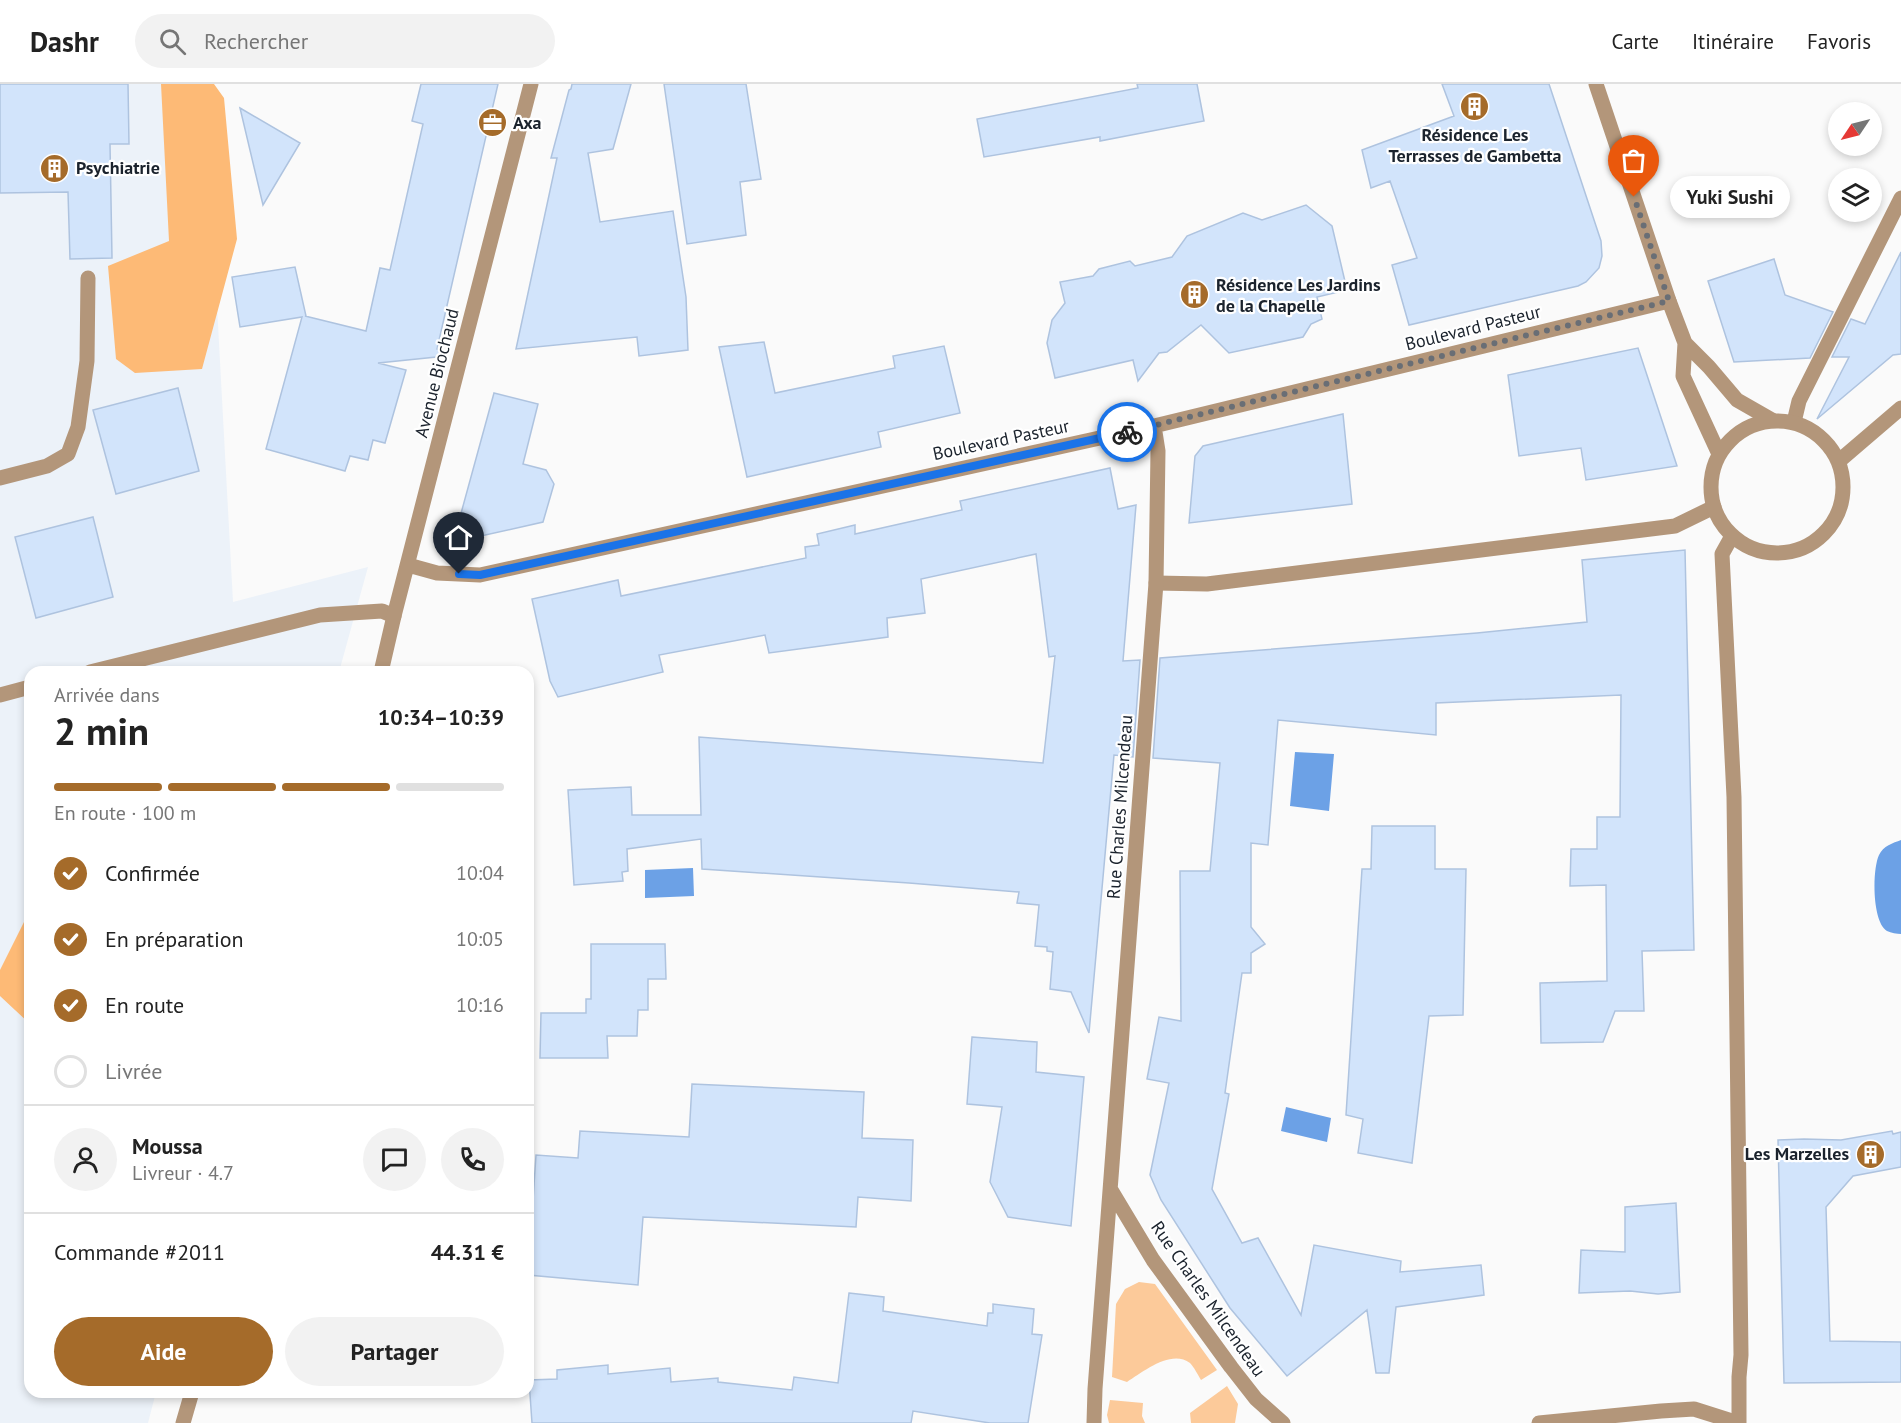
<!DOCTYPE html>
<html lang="fr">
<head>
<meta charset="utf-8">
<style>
  :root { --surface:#fff; --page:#f2f2f2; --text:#222; --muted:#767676; --line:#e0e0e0; --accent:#a56b2a }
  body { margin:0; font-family:"PT Sans",sans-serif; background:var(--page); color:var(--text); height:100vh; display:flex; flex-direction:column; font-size:22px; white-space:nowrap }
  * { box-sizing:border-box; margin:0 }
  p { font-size:20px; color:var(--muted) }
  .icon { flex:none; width:33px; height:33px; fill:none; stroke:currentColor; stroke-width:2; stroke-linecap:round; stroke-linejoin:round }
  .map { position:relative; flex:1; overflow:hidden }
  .drawer { position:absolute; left:24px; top:582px; width:510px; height:732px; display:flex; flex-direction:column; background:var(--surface); border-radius:18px; box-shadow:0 3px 9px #0003 }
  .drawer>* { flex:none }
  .needle { width:39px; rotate:235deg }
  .buttons { position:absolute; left:1828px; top:18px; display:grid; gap:12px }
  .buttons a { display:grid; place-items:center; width:54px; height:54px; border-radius:50%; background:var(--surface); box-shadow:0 3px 9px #0003; font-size:30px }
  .pin { position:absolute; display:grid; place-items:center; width:51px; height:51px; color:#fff; margin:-62px -26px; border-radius:50% 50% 50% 0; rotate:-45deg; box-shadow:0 0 6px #0007 }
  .pin .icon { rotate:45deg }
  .courier { position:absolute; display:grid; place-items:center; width:60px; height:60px; margin:-30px; border:4px solid #1a73e8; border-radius:50%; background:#fff; color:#222; box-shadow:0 2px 8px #0007 }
  .bubble { position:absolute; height:42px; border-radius:21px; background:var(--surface); box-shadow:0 3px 9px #0003; font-size:20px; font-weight:800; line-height:42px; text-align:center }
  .overview em { font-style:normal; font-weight:800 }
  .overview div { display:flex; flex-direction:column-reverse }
  .overview { display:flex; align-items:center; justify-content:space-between; height:102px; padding:0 30px }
  h1 { font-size:39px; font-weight:800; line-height:45px }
  .bar { display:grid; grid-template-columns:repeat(4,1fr); gap:9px 6px; align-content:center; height:72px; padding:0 30px }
  .bar i { height:8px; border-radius:4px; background:var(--line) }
  .bar .selected { background:var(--accent) }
  .bar p { grid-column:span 4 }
  .line { display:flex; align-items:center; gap:15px; padding:0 30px; border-top:2px solid var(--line) }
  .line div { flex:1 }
  .round { display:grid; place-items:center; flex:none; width:63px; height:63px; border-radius:32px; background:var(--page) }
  ol { padding:0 30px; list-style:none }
  li { display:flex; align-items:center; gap:18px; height:66px }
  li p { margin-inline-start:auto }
  li .icon { padding:6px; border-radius:50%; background:var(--accent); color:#fff; stroke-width:4 }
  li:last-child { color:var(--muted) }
  li i { width:33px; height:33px; border:3px solid var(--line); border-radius:50% }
  .button { display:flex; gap:12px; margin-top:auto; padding:12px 30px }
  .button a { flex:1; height:69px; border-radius:36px; background:var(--accent); color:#fff; font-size:24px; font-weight:800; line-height:69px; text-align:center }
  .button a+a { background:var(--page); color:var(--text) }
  header { display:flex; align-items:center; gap:36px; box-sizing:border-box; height:84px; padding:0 30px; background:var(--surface); border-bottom:2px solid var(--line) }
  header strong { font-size:28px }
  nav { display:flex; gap:33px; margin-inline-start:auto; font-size:21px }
  .search { width:420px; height:54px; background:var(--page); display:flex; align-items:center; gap:15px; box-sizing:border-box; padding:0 21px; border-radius:33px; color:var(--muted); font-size:22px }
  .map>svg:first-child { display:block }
</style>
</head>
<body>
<header>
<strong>Dashr</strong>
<div class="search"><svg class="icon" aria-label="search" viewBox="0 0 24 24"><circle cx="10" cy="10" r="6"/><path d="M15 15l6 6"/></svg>Rechercher</div>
<nav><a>Carte</a><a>Itinéraire</a><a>Favoris</a></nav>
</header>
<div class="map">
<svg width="1901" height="1339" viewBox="0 0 1901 1339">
  <rect width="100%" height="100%" fill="#fafafa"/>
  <path fill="#ecf2f9" d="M0,0h205l28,518 135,-35 -29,105h-309v720h126l-8,31h-148z"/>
  <path fill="#fcca9a" d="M1139,1198l16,2 62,86 -16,10c-3,-5 -7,-13 -11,-17 -19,-14 -47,9 -63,19l-15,-5 4,-73 9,-15z
    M1227,1302l11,18 -3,19h-44l-1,-10z
    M1110,1316l33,3 -1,13 3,7h-36l-2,-8z"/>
  <path fill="#fdba76" d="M161,0h53l10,14 13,141 -35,130 -67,4 -19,-14 -8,-93 61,-25z
    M30,795v145l-30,-28v-26l24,-48 3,-42z"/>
  <path fill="#6ca1e6" d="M1295,668l39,2 -5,57 -39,-5z
    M1901,756v94c-4,0 -10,-1 -14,-3 -15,-9 -15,-61 -8,-76 4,-9 14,-12 22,-15z
    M693,784l1,28 -49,2v-28z
    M1286,1023l45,11 -4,24 -46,-11z"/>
  <path fill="#d2e4fb" stroke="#aec3df" stroke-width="1.5" d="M0,0h128l1,60h-19l2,114 -42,1 -2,-67 -68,1z
    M421,0h77l-61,265 9,3v4l-68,7 28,7 -21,73 -12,-3 -5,20 -18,-4 -5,15 -79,-22 36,-132 -62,10 -8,-50 63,-10 11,49h-1l61,15 14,-63 10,2 33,-146 -11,-3z
    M572,0h59l-18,65 -25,4 12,69 73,-11 13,86 2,53 -49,6 -2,-19 -121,12 41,-191h-6l18,-68 2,-1z
    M664,0h82l15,95 -21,3 6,53 -59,9z
    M1137,0h60l7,37 -104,20v-4l-116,20 -7,-38 161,-31z
    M1442,0h107l52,157 1,15 -3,12 -13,14 -8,4 -169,39 -17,-60 25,-7 -27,-77 -19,7 -9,-38 92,-34z
    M240,24l60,35 -37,62z
    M1306,121l26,21 15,64 -30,7 5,22 -11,5 -8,13 -74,16 -28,-28 -34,27 -8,1 -21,28 -5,-21 -78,18 -8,-35 5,-23 13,-17 -5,-21 33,-6 6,-7 31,-8 5,5 37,-9 15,-21 56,-23 19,7z
    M1901,168v102l-8,1 -76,64 32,-62h-17l19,-38 14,5z
    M1774,175l11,36 48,17 -23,46 -76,4 -26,-81z
    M764,258l11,51 120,-25 -2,-12 51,-10 16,67 -82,19 3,15 -134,30 -28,-130z
    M1638,264l39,118 -91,14 -5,-32 -62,8 -11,-81z
    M178,304l21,83 -83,23 -23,-84z
    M494,309l44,11 -15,60 23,6 8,14 -11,38 -62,14 -21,-19z
    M1343,330l9,90 -163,19 6,-67 8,-10z
    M1110,384l8,41 18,-4 -13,156 17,-1 -7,97 -19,-2 -25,278 -18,-41 -21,-3 3,-37 -6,-1v-4l-12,-1 4,-41 -22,-2 2,-11 -110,-9 -207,-14 -1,-30 -74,10 1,22 -6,1 1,9 -49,4 -6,-95 63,-3 1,28h69l-2,-78 344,26 12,-107 -6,1 -13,-103 -115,25 4,34 -38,5 1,19 -119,16 -4,-18 -106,20 4,17 -105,25 -8,-16 -18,-82 86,-19 3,16 185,-38 -1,-11 14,-2 -2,-11 38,-9v9l107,-24 -2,-9z
    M93,433l20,80 -77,21 -21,-81z
    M1685,466l9,400 -52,1 2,60h-29l-12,31 -62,1 -1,-60 67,-2 -1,-96 -36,1 1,-37h26v-32h23l1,-122 -185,8v32l-158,-15 -10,125 -17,-2v84l14,17 -14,9v20h-9l-17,120 4,1 -17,95 30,54 16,-5 43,77 13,-70 87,16 -1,11 81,-7 3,30 -88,12 -7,66h-13l-9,-63 -80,66 -57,-68 -69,-108 -11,-25 19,-92 -22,-4 12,-62 22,4 -1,-150h30l10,-108 -67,-5 7,-100 317,-25 110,-11 -5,-62z
    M1372,742h63v43h31l-3,146 -34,1 -17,147 -54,-10 5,-34 -17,-4 16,-246h9z
    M591,860h74l1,35h-18v31h-10l-1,26h-30l1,22h-68l1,-45h45v-14h5z
    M972,953l65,5 -1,30 48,5 -13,149 -63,-9 -18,-35 12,-75 -35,-3z
    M692,1000l172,8 -2,46 51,2 -2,61 -53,-4 -2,30 -213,-10 -5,68 -110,-10 8,-120 42,3 2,-27 109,6z
    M1892,1047l1,3 8,-2v35l-48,9 -27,31 4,134 71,1v40l-117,1 -6,-243 26,-1 37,1z
    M1676,1119l4,89 -22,2 -28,-3 -51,2 2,-43 44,2v-45z
    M849,1209l35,4 -1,14 104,15 1,-13h5v-9l41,5 -2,25 10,1 -14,88h-38l-77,-12 -2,12h-379l-3,-43 28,-1v-9l51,-5v9l62,-6 1,14 47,-4v4l74,8 2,-13 44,6z"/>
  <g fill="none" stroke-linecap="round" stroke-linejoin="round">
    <path stroke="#b3967a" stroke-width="15" d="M0,394l47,-12 21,-12 10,-27 9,-66 1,-83
      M1156,499l51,1 468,-58 39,-19
      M90,588l230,-57 62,-4 12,5
      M0,611l30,-8"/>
    <path stroke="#b3967a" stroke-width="15" d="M1794,338l5,-21 102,-203
      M408,481l29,8 43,2 674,-149 515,-125
      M381,588l13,-56 137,-532
      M1111,1106l42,70 78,107 25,32 27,24
      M183,1339l9,-31
      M1094,1339l1,-34 61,-806 2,-132 -4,-25
      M1539,1339l122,-12 33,-2 44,14"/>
    <path stroke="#b3967a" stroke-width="15" d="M1596,0l73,217 16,42 24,24 28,33 35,20
      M1685,259l-2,33 36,78
      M1711 403a66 66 0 1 1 132 0a66 66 0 1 1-132 0Z
      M1839,377l62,-53
      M1732,452l-10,18 12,243 7,558 -2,22v46"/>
  </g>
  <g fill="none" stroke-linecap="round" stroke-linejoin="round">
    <path stroke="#696e75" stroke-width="6" stroke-dasharray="0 10.8" d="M1127,348l542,-131 -35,-104"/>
    <path stroke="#1a73e8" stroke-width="8" d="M459,490l21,1 647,-143"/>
  </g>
  <defs>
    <symbol id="building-disc" viewBox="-11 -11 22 22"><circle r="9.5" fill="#a56b2a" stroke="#fff"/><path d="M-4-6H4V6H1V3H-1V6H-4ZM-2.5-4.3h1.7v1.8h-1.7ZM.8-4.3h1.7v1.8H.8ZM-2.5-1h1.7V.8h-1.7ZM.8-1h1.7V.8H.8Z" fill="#fff"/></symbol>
    <symbol id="office-disc" viewBox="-11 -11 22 22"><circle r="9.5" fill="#a56b2a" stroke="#fff"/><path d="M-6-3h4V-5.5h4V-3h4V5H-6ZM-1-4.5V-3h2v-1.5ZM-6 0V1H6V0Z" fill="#fff"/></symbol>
  </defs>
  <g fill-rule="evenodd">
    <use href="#building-disc" x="1458" y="6" width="33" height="33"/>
    <use href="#office-disc" x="476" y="22" width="33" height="33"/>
    <use href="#building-disc" x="38" y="68" width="33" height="33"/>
    <use href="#building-disc" x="1178" y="194" width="33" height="33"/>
    <use href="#building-disc" x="1854" y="1054" width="33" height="33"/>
  </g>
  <g text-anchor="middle" stroke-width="4.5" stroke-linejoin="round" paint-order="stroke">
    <g font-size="18" font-weight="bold" fill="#1b232d" stroke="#fff" text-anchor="start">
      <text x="513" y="45">Axa</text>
      <text x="1475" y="57" text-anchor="middle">Résidence Les<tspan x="1475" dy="21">Terrasses de Gambetta</tspan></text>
      <text x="76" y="90">Psychiatrie</text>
      <text x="1216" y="207">Résidence Les Jardins<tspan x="1216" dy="21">de la Chapelle</tspan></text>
      <text x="1849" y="1076" text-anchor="end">Les Marzelles</text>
    </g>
    <g font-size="18" fill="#1b232d" stroke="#fff">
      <text transform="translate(1473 244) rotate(-14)" y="6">Boulevard Pasteur</text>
      <text transform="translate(437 289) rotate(-76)" y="6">Avenue Biochaud</text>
      <text transform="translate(1001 356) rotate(-12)" y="6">Boulevard Pasteur</text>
      <text transform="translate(1120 723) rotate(-86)" y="6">Rue Charles Milcendeau</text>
      <text transform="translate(1208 1215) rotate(55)" y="6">Rue Charles Milcendeau</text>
    </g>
  </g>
</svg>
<div class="buttons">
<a><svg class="needle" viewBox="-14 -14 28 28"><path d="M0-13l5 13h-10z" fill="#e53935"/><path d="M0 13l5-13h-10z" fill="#767676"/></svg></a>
<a><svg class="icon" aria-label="layers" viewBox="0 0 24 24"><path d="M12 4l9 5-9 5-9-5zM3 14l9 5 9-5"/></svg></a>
</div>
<div class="pin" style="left:1634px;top:113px;background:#ea580c"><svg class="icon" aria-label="bag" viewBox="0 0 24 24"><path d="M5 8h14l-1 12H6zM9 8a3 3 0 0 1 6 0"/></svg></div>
<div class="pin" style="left:459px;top:490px;background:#1f2937"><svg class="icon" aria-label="home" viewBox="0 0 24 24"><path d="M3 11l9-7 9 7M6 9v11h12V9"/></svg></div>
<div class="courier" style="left:1127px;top:348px"><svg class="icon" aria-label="bike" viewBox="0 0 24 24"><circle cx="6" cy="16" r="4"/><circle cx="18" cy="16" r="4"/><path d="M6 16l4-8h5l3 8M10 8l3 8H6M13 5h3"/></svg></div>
<div class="bubble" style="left:1670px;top:92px;width:120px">Yuki Sushi</div>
<section class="drawer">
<div class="overview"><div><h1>2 min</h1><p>Arrivée dans</p></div><em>10:34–10:39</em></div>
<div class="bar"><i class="selected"></i><i class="selected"></i><i class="selected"></i><i></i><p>En route · 100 m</p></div>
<ol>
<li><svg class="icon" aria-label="check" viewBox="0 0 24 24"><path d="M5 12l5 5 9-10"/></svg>Confirmée<p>10:04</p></li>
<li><svg class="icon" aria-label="check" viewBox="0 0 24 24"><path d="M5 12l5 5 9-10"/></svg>En préparation<p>10:05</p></li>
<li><svg class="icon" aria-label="check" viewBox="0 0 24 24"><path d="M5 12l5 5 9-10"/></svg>En route<p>10:16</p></li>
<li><i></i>Livrée</li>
</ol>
<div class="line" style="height:108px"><a class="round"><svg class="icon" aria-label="person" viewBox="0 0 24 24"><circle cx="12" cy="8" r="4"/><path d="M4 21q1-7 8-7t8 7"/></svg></a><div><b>Moussa</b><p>Livreur · 4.7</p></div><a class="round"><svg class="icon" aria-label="chat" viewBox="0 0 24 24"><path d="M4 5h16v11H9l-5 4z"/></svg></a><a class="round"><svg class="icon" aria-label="phone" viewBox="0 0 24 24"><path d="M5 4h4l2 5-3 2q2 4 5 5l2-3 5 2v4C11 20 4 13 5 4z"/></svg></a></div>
<div class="line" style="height:78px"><div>Commande #2011</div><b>44.31 €</b></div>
<div class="button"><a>Aide</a><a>Partager</a></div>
</section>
</div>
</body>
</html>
